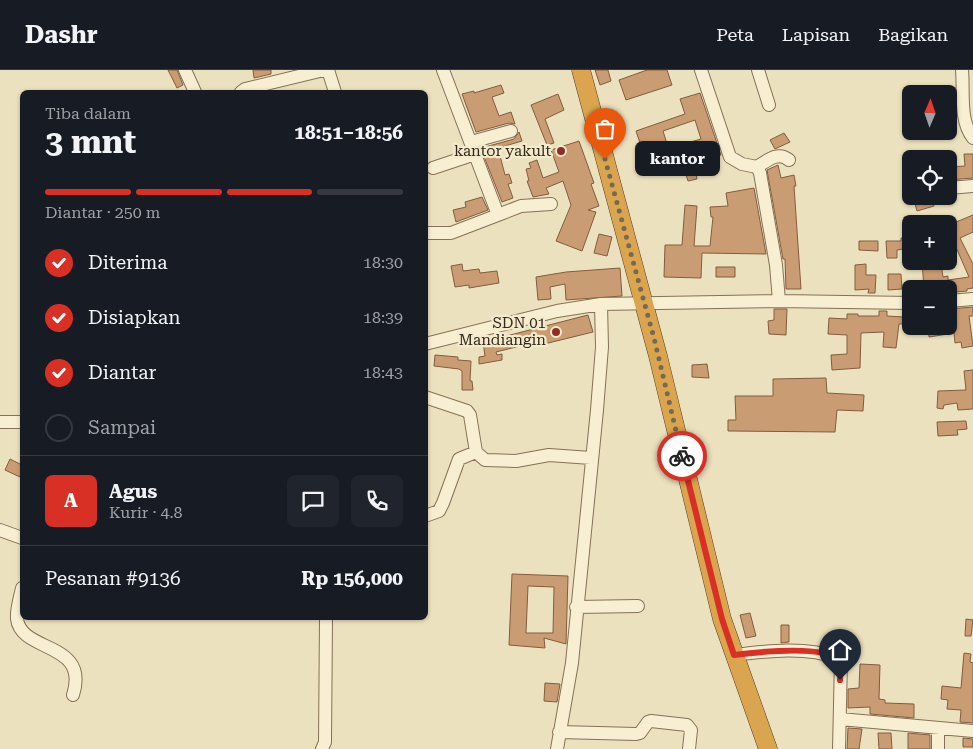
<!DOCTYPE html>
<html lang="id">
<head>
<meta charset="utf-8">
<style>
  :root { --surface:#171b24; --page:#20242c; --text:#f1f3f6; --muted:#9ea1a6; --line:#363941; --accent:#d93025 }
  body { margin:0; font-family:"Roboto Serif",serif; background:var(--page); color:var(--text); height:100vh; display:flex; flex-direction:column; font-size:19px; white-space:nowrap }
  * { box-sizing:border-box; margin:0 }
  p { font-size:16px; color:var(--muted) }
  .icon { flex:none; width:28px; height:28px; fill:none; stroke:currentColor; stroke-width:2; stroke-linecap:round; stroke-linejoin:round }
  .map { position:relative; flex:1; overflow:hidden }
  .sheet { position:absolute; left:20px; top:20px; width:408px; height:530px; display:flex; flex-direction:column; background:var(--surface); border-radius:8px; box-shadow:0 1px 4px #0004 }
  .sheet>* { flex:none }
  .needle { width:32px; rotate:2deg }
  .tools { position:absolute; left:902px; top:15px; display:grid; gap:10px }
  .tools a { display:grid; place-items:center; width:55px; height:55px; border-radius:8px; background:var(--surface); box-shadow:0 1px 4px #0004; font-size:25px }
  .pin { position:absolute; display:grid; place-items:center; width:42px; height:42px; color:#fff; margin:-51px -21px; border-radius:50% 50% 50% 0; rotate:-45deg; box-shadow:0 0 5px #0007 }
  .pin .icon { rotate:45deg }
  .courier { position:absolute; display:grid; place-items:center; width:50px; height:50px; margin:-25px; border:4px solid #d93025; border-radius:50%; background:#fff; color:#222; box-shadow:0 1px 6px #0007 }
  .bubble { position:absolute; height:35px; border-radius:8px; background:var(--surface); box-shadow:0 1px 4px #0004; font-size:16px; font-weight:700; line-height:35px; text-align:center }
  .head em { font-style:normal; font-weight:700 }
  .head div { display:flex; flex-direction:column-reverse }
  .head { display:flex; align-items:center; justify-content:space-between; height:85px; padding:0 25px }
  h1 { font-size:32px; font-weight:700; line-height:38px }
  .bar { display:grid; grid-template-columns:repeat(4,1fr); gap:8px 5px; align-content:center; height:60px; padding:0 25px }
  .bar i { height:6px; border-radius:4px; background:var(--line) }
  .bar .selected { background:var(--accent) }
  .bar p { grid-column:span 4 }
  .line { display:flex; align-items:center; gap:12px; padding:0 25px; border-top:1px solid var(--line) }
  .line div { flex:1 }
  .round { display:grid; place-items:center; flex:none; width:52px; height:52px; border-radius:8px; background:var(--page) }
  ol { padding:0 25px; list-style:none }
  li { display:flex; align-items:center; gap:15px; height:55px }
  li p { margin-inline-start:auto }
  li .icon { padding:5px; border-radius:50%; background:var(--accent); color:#fff; stroke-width:4 }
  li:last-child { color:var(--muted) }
  li i { width:28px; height:28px; border:2px solid var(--line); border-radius:50% }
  header { display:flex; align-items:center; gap:30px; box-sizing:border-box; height:70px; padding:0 25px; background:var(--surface); border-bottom:1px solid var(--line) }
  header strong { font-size:24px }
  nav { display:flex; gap:28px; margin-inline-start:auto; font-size:18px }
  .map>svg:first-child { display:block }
</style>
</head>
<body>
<header>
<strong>Dashr</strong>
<nav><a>Peta</a><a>Lapisan</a><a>Bagikan</a></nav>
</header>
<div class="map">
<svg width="973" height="679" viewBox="0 0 973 679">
  <rect width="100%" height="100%" fill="#ece1be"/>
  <path fill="#ca9c74" stroke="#825c3e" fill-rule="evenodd" d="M168,0h9l6,15 -6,3z
    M253,0h18v4l-17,4z
    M595,0h13l3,11 -11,4z
    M647,0h20l5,15 -46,15 -7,-20z
    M501,15l3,8 -12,4 7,19 12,-4 4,12 -6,-1 -33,9 -14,-38 12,-3v2z
    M700,23l21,62 -27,8 3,16 -9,2 -11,-35 24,-7 -6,-19 -32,11 4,13 -24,8 -7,-21 49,-17 -5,-15z
    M558,24l6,16 -19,9 9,24 -7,2 -16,-40z
    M519,62l3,9 -24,7 7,27 4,-1 3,9 -4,1 5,14 -11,4 -19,-48 4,-2 -2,-5 29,-8z
    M784,63l6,9 -15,7 -5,-9z
    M579,71l15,42 -3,1 8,22 -11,4 8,2 -14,39 -26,-10 15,-36 -8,-24 -17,7 3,6 -16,3 -6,-16h2l-3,-12 5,-1 -2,-5 8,-3 6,18 16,-6 -8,-22z
    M964,84h9v24l-24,2v-13l16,-1z
    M778,95l3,13 13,-3 2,11h-2l7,103h-15l-1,-30h-2l-16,-89z
    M754,118l12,66 -64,-1 -1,25 -37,-1 1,-32h17l3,-40 12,1 -3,40h16l3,-29h-2l-1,-10 18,-1 -2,-13z
    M913,126h19l2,10 -17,5z
    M482,127l6,13 -32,12 -3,-12 13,-3 -1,-5z
    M973,145v17l-13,6 13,26v24l-6,1v2l-11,1v-3h-32l-2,-28 19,2 2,14 5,-1v4l21,-3 -14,-32 -6,2v-9l4,-1 -4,-12z
    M917,146l1,8h-13l-1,-7z
    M599,164l13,3 -5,19 -13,-3z
    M911,167v11l-14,2v8h-10l-1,-17h15v-3z
    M859,171h19v10l-19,-1z
    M462,194l1,7 16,-2 1,4 17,-2 2,12 -30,5v-3l-14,2 -4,-21z
    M866,194v11h10l-1,18h-7l1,-4 -14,1v-25z
    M716,197h19v10h-19z
    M620,198l2,28 -56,4 -1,-16 -15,3 1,12 -13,1 -2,-23 30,-5z
    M888,204h13l1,15 -14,1z
    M973,237v9h-4l4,30 -11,2 -1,-6 -6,1 -1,-10 -25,4 -1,-11h21v-17z
    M774,239h13l-1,26 -17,-1 -1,-13 6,-1z
    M879,241h8v5l17,1v-6h7v13h-12l-3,24 -13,-1 1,-15 -23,1 -1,35 -28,2 -1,-15 16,-1v-19l-19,-1 1,-16 18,1v-5h11v2h21z
    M588,245l5,17 -69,17v-4l-28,7 1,3 5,-1v6l-23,4v-7l6,-1 -2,-14z
    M435,285l23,2v3l13,1 -1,20h2l1,9h-11v-19l-3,-2 -25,-3z
    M707,294l2,14 -17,-1v-12z
    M973,300v39l-15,1 -1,-7 -13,2 -1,4 -6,-1 1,-17 28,-1 -2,-19z
    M826,308l1,15 37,2 -1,16 -26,-1 -2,22 -107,-1v-11h8l-1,-24h38v-17z
    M966,351l1,8 -10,1 1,5 -20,1 -1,-14z
    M10,389l12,6 -2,12 -15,-7z
    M512,504l56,2 -2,68 -22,-6 1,10 -36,-3zM528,516l26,1 -1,46h-27z
    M750,543l6,23 -10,2 -6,-23z
    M966,549l7,1 -2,16h-6z
    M781,555h8v17l-8,1z
    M964,583l7,1 -1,8 3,1v60l-13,-1 1,-12 -14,-1 1,-9 -7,-1 1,-13 19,2z
    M860,594l20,1 -1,34 6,1v3l29,1v14l-44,-4v-7l-22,1v-19l11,-1z
    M545,613l15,1 -3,18 -13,-1z
    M848,658l14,1 -3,20h-12z
    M878,663h13l1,16h-13z
    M908,663l22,2v14h-22z
    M963,668l10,1v8h-10z"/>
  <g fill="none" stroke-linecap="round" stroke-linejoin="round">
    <defs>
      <path id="minor" d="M185,0l10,22
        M328,0l7,22
        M701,0l29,87 12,7 15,3 3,6 16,92 3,36
        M758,0l11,35
        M962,0c2,22 -3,50 11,68
        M241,22l4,-3 79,-19
        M471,72l40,-11
        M757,97c11,-7 21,-16 32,-7
        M433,98l42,-14
        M949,118l24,-2
        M498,145l23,-9 30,-2
        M425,163h26l47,-18 -55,-145
        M949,231l24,-2
        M425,274l132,-33 44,-7 178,-3 132,2
        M425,327l42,14 3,4 6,37 9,8 31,1 33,-6 42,3
        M0,352h22
        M425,446l14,-5 4,-8 16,-44 17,-7
        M0,460l22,8
        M22,518c-2,10 -6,21 -5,31 4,34 73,22 56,76
        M576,537l62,-1
        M734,585c33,-4 72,-9 104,3l3,2 -2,89
        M840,649l133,12
        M559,662l77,2 4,-1 8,-11 3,-1 36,4 4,5 -2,19
        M322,679l3,-7 1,-124
        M557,679l15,-86 25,-253 5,-63 -1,-43
        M938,679v-21"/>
      <path id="highway" d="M581,0l77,286 64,263 46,130"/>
    </defs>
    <use href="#minor" stroke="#847157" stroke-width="14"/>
    <use href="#highway" stroke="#513f2c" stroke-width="19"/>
    <use href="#minor" stroke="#f8eed1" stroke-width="12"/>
    <use href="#highway" stroke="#dba54f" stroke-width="18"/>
  </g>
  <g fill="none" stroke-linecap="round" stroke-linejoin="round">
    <path stroke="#746955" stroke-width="5" stroke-dasharray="0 9" d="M605,89l49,179 28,118"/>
    <path stroke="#d93025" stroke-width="6" d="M682,386l40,163 12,36c24,-3 88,-10 107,5l-1,20"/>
  </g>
  <g fill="#912d29" stroke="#f4ebcd" stroke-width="2">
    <circle cx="561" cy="81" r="5"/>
    <circle cx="556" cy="262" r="5"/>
  </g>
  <g text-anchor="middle" stroke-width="4.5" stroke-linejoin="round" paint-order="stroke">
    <g font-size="15" fill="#33281c" stroke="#f4ebcd" text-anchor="end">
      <text x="551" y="86">kantor yakult</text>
      <text x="546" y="258">SDN 01<tspan x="546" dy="17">Mandiangin</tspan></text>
    </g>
  </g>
</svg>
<div class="tools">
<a><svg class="needle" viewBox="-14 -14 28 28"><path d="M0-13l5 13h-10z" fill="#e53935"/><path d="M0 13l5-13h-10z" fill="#9ea1a6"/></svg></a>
<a><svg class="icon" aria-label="locate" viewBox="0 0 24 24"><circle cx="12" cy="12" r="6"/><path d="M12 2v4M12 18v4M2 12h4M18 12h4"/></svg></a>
<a>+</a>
<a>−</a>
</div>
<div class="pin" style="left:605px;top:89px;background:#ea580c"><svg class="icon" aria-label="bag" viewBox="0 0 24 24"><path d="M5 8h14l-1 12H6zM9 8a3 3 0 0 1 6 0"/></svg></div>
<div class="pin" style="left:840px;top:610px;background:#1f2937"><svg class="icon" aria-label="home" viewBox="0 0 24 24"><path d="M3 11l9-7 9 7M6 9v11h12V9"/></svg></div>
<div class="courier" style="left:682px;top:386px"><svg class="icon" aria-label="bike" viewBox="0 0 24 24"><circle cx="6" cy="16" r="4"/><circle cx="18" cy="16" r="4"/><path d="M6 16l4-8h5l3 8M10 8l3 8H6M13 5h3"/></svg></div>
<div class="bubble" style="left:635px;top:71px;width:85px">kantor</div>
<section class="sheet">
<div class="head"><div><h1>3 mnt</h1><p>Tiba dalam</p></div><em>18:51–18:56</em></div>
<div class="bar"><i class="selected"></i><i class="selected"></i><i class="selected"></i><i></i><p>Diantar · 250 m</p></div>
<ol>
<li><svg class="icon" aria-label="check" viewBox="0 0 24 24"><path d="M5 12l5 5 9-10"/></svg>Diterima<p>18:30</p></li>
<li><svg class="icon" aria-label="check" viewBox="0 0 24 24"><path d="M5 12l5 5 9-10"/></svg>Disiapkan<p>18:39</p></li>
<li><svg class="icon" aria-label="check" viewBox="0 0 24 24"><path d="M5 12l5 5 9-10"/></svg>Diantar<p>18:43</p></li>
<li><i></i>Sampai</li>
</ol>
<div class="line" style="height:90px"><b class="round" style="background:var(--accent);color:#fff">A</b><div><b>Agus</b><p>Kurir · 4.8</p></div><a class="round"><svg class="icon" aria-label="chat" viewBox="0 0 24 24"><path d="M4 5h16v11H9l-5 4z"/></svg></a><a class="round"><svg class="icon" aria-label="phone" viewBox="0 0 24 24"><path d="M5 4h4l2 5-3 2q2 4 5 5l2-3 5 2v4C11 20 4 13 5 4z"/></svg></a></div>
<div class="line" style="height:65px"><div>Pesanan #9136</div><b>Rp 156,000</b></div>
</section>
</div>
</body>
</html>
